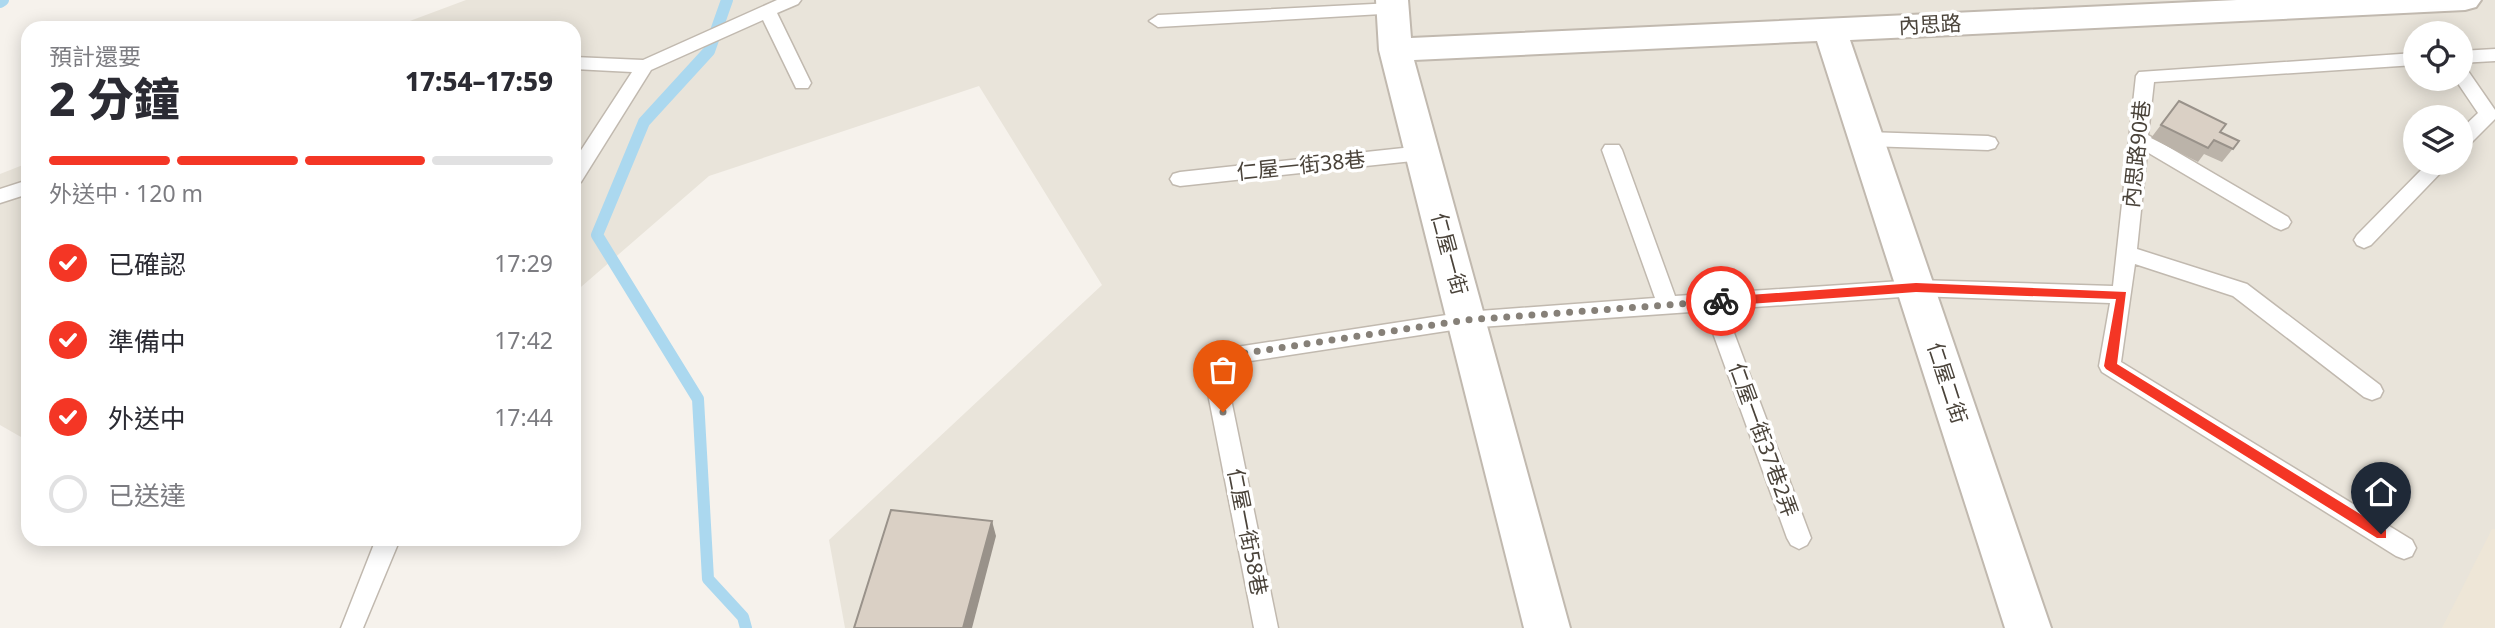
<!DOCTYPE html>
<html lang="zh-TW">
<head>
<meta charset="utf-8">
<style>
  :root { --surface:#fff; --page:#f7f7f7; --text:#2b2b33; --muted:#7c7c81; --line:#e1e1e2; --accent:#f43625 }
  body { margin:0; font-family:"Noto Sans","Noto Sans TC",sans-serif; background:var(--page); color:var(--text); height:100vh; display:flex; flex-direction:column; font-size:26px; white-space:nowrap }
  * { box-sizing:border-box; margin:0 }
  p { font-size:23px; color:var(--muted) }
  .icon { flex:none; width:38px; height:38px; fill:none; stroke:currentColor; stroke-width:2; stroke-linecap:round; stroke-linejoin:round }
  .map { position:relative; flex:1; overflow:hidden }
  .drawer { position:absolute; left:21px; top:21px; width:560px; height:525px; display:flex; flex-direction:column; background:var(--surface); border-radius:21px; box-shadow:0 4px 18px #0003 }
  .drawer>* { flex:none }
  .buttons { position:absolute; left:2403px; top:21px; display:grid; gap:14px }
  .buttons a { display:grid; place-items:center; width:70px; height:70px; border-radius:50%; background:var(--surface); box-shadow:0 4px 18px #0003; font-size:35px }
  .pin { position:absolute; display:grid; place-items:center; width:60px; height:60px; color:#fff; margin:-72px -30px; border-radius:50% 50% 50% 0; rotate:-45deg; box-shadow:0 0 7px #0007 }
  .pin .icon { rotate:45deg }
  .courier { position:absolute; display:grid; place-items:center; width:70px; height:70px; margin:-35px; border:5px solid #f43625; border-radius:50%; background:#fff; color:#222; box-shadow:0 2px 9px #0007 }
  .summary em { font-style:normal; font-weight:800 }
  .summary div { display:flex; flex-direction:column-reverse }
  .summary { display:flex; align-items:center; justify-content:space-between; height:119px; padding:0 28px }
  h1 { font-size:46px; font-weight:800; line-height:52px }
  .bar { display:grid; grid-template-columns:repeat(4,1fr); gap:10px 7px; align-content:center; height:84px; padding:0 28px }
  .bar i { height:9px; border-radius:5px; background:var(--line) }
  .bar .current { background:var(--accent) }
  .bar p { grid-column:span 4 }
  ol { padding:0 28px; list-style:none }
  li { display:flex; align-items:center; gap:21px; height:77px }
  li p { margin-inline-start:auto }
  li .icon { padding:7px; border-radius:50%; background:var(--accent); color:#fff; stroke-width:4 }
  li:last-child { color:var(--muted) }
  li i { width:38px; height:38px; border:4px solid var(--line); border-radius:50% }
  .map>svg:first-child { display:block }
</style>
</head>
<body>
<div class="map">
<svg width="2495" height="628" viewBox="0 0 2495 628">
  <rect width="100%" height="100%" fill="#f6f2ec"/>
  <path fill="#e9e4da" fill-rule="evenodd" d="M466,0h2029v628h-1650l-16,-88 273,-255 -123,-199 -270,90 -135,117v-265h-183zM2415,33h45v46h-45zM2415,117h45v46h-45z
    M28,163v278l-28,-16v-251z"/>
  <path fill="#eee6d7" d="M2492,529h3v99h-53z"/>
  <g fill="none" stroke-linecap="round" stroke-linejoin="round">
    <path stroke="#abd8ef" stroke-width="12" d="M727,0l-18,51 -65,71 -47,113 101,164 10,180 35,38 3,11
      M0,2l3,-2"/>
    <defs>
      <path id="service" d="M777,0h24l-3,4 -21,9 34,70 -3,5h-12l-33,-68 -112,50 -70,112 -7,2v-23l58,-89 -58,-3v-12l69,3z
        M1393,3l9,6 -3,4 -241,14 -9,-6 9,-6z
        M2495,49v12l-35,2v-12z
        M2415,53v12l-261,17 -6,53 140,82 3,5 -3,5 -7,3 -7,-3 -127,-75 -10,97 110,35 133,101 3,6 -3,6 -8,3 -8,-3 -131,-101 -98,-32 -14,98 291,178 4,8 -4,8 -8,3 -8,-3 -294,-184 -3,-6 11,-63 -194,-7 -191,13 86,229 -4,7 -8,4 -8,-4 -4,-7 -82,-227 -239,17 -242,37 54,263h-24l-53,-270 3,-6 262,-40 189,-14 -53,-148 3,-5h14l3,5 53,146 241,-16 197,6 23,-210 3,-4z
        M2460,66l6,2 29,42v9l-28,28 -7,2v-19l18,-17 -23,-34h5z
        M1867,132l121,4 7,2 3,5 -3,5 -7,2 -121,-4 -7,-2 -2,-5 2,-5z
        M1422,146l7,2 3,5 -3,5 -7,2 -242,26 -7,-2 -3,-5 3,-5 7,-2z
        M2428,163h22l-79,82 -7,3 -7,-3 -3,-5 3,-5z
        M28,180v14l-28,9v-14z
        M376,539h24l-37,89h-22z"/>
      <path id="minor" d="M1376,0h32l3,38 826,-38h244l-5,7 -11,3 -615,30 201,588h-46l-188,-587 -403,19 156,568h-46l-145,-578z"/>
    </defs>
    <use href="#service" stroke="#c1b9af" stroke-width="3"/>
    <use href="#minor" stroke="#c1b9af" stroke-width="4"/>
    <use href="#service" fill="#fff" fill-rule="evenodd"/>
    <use href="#minor" fill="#fff" fill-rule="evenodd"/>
  </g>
  <path fill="#bbb3a9" d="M2179,101l41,31 19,9 -17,21 -18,-8 -6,8 -47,-24z"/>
  <path fill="#99928a" d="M992,521l4,15 -24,92h-9z"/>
  <path fill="#dad0c5" stroke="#99928a" stroke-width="2" d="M2179,101l47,23 -6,8 19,9 -6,8 -19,-9 -6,8 -47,-23z
    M891,510l101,11 -29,107h-109z"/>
  <path fill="#f43625" d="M1916,283l210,9 -9,72 269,166v8h-9l-271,-169 -2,-3 12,-67 -200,-7 -195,14 -5,-5 5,-4z"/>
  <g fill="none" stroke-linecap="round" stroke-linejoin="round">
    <path stroke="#868078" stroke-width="7" stroke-dasharray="0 12.6" d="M1223,412l-11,-54 254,-38 255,-19"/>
  </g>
  <g text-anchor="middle" stroke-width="7" stroke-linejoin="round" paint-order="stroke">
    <g font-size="21" fill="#4a433a" stroke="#fff">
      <text transform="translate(1930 25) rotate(-3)" y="7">內思路</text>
      <text transform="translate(2137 154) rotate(-84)" y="7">內思路90巷</text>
      <text transform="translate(1301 166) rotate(-6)" y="7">仁屋一街38巷</text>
      <text transform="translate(1449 254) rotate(75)" y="7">仁屋一街</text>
      <text transform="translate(1947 383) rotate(72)" y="7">仁屋二街</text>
      <text transform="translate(1763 440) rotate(70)" y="7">仁屋一街37巷2弄</text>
      <text transform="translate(1247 532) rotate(79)" y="7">仁屋一街58巷</text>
    </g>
  </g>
</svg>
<div class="buttons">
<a><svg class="icon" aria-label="locate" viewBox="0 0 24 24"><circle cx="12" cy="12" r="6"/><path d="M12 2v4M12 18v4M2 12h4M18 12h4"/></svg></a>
<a><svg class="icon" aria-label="layers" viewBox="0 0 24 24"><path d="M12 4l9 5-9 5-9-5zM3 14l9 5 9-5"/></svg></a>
</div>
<div class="pin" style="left:1223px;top:412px;background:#ea580c"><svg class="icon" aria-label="bag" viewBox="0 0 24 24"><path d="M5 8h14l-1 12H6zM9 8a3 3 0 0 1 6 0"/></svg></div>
<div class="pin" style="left:2381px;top:534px;background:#1f2937"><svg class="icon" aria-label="home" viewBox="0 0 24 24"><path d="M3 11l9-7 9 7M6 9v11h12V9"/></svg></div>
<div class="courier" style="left:1721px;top:301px"><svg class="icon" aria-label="bike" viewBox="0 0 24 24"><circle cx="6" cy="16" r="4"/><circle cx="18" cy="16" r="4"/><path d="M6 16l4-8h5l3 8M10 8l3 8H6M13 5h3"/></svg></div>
<section class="drawer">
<div class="summary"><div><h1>2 分鐘</h1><p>預計還要</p></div><em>17:54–17:59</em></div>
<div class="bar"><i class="current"></i><i class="current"></i><i class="current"></i><i></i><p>外送中 · 120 m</p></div>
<ol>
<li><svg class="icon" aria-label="check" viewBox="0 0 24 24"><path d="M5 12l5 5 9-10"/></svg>已確認<p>17:29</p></li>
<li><svg class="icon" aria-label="check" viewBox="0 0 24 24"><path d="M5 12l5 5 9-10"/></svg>準備中<p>17:42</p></li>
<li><svg class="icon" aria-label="check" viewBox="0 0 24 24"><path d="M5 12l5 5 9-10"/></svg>外送中<p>17:44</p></li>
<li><i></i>已送達</li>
</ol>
</section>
</div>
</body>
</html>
